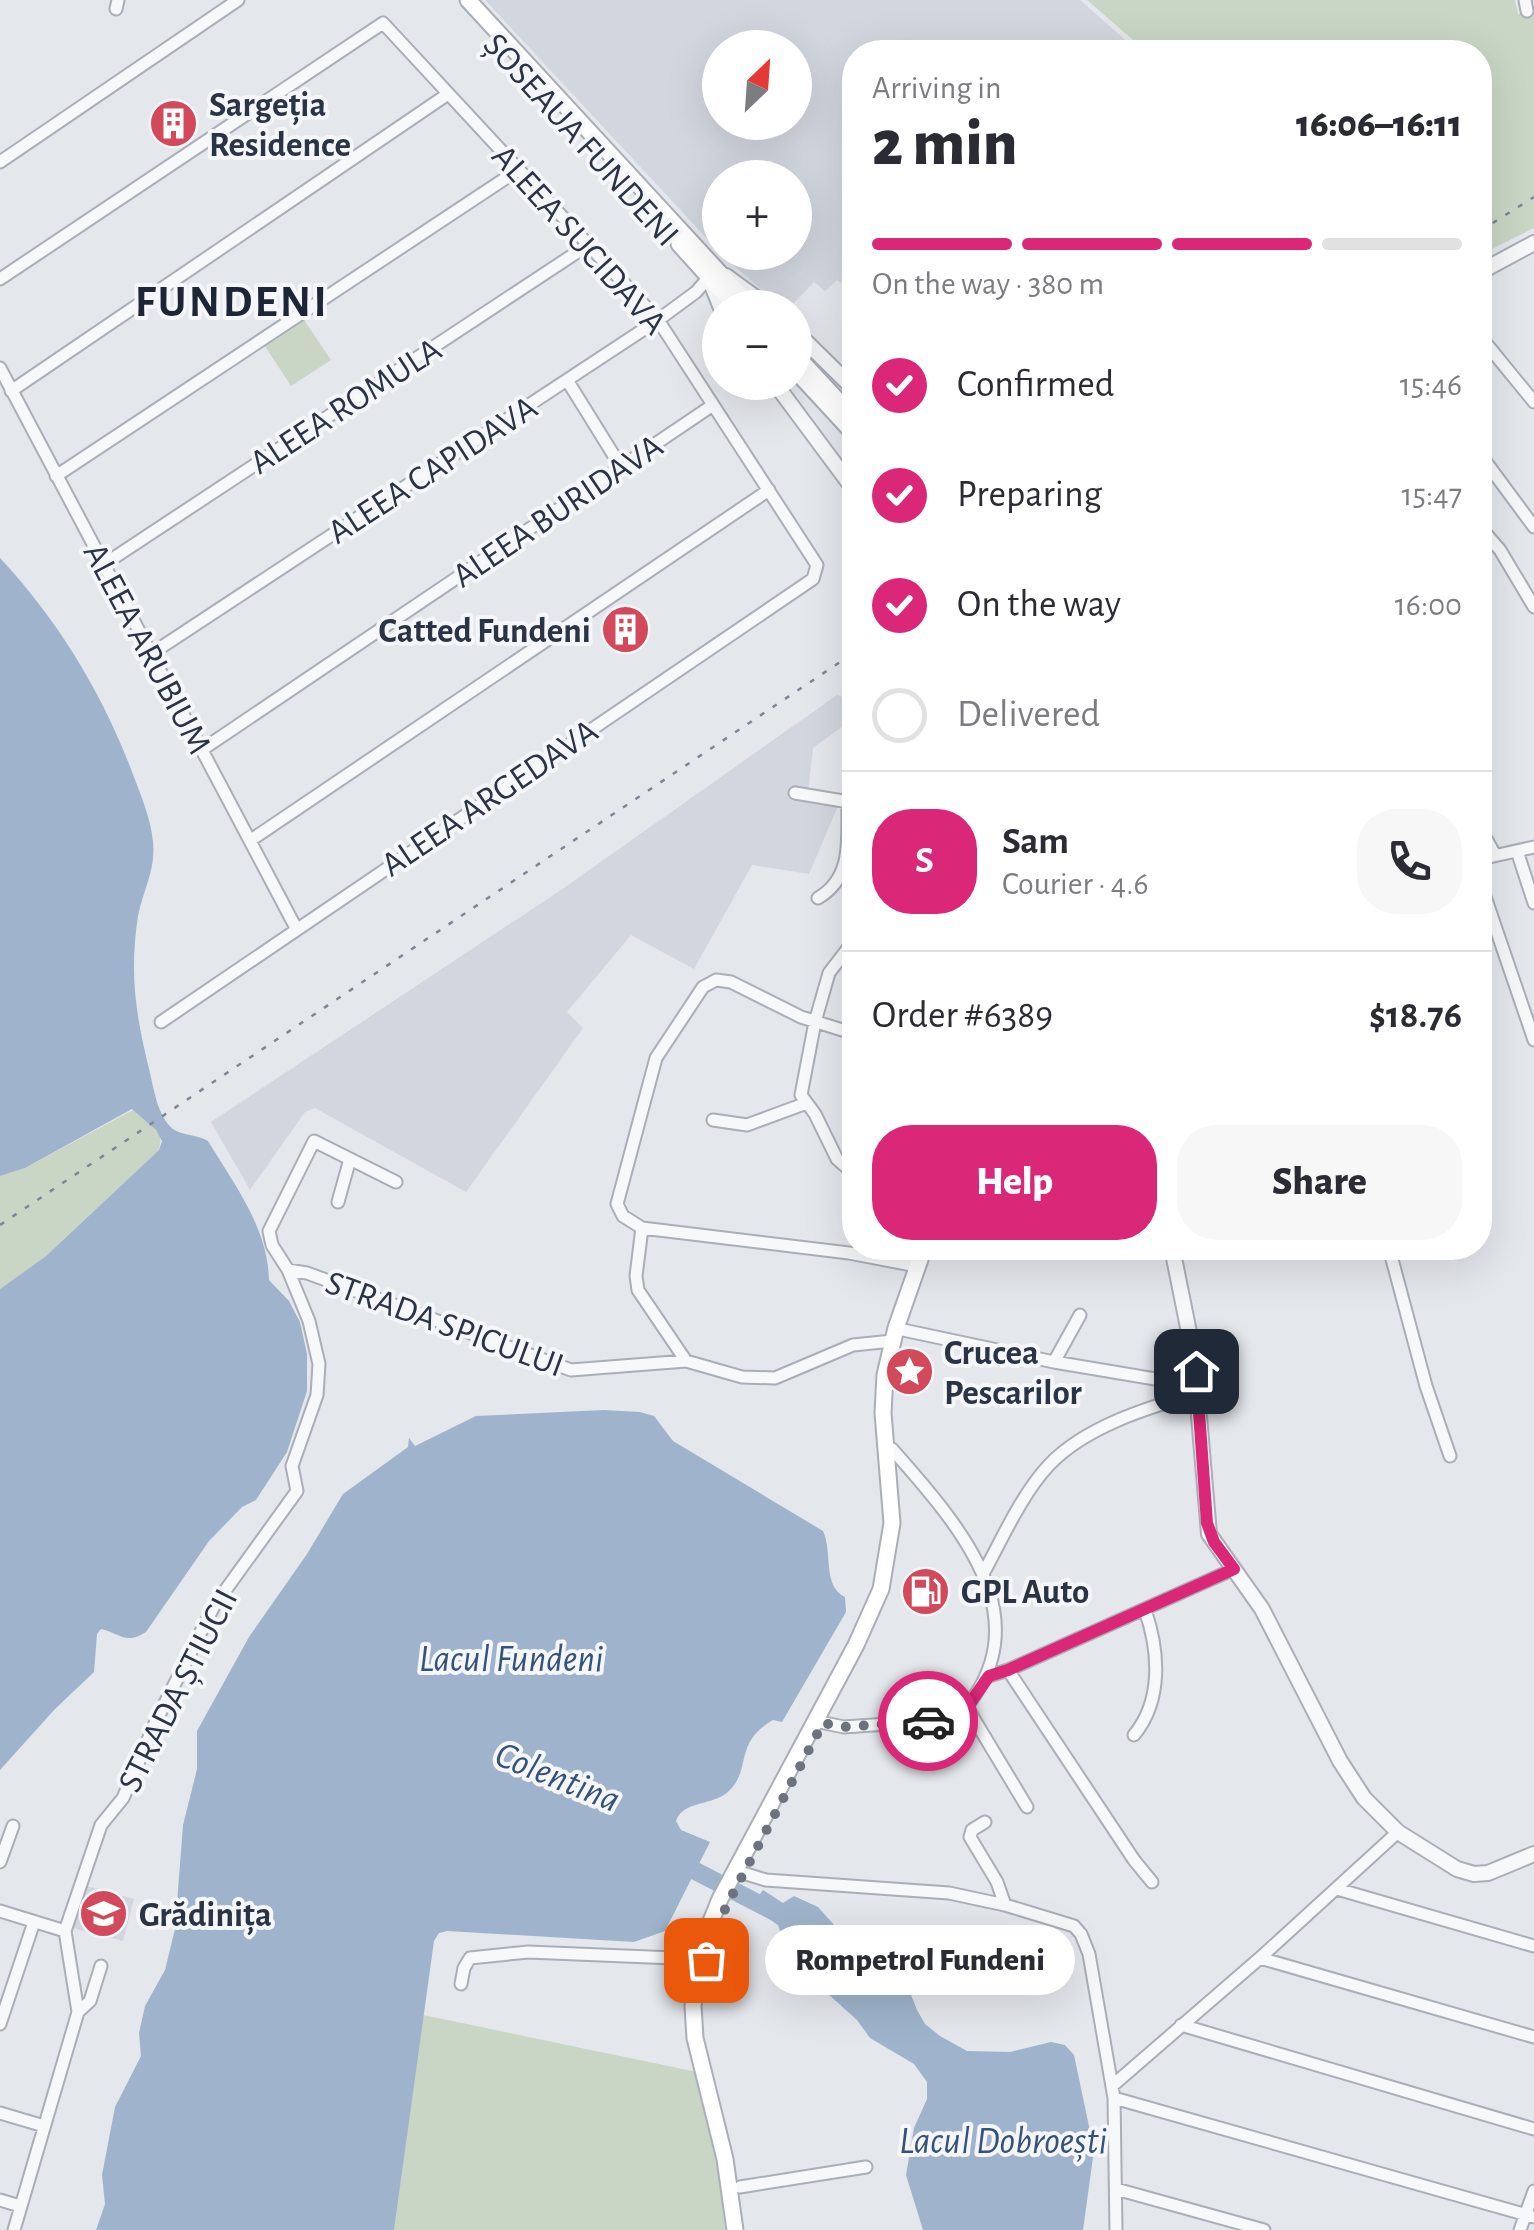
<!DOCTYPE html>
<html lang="en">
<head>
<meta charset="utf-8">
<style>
  :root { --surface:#fff; --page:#f7f7f7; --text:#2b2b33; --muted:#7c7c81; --line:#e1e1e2; --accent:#db2777 }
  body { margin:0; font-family:"Alegreya Sans",sans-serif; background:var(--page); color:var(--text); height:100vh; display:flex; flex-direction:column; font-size:38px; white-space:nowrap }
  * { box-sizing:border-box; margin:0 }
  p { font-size:32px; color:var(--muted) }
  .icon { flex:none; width:55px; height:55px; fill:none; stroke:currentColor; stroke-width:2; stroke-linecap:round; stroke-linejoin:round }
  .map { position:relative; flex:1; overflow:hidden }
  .side { position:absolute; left:842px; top:40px; width:650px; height:1220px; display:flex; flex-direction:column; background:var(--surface); border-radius:40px; box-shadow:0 10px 40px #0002 }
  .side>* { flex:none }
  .needle { width:65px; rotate:25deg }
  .controls { position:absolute; left:702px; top:30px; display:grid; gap:20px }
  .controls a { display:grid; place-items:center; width:110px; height:110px; border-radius:50%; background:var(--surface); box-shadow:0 10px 40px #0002; font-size:50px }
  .pin { position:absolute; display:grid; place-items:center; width:85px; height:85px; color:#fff; margin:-42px; border-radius:20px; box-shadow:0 5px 15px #0006 }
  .courier { position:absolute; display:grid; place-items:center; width:100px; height:100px; margin:-50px; border:8px solid #db2777; border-radius:50%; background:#fff; color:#222; box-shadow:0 2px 12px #0007 }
  .bubble { position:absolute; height:70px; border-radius:35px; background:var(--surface); box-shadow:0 10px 40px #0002; font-size:32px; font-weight:800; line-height:70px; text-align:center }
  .head em { font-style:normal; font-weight:800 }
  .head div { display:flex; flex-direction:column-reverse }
  .head { display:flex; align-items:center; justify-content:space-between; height:170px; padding:0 30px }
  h1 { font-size:65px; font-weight:800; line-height:75px }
  .bar { display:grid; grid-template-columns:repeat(4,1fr); gap:15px 10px; align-content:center; height:120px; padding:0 30px }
  .bar i { height:12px; border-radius:8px; background:var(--line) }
  .bar .selected { background:var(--accent) }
  .bar p { grid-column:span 4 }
  .line { display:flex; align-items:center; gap:25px; padding:0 30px; border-top:2px solid var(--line) }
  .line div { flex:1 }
  .round { display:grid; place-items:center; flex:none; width:105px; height:105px; border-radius:40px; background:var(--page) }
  ol { padding:0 30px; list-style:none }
  li { display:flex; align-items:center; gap:30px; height:110px }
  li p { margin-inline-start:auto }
  li .icon { padding:10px; border-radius:50%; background:var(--accent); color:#fff; stroke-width:4 }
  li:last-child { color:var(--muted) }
  li i { width:55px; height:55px; border:5px solid var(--line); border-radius:50% }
  .primary-button { display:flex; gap:20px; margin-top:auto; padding:20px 30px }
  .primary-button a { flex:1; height:115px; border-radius:40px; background:var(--accent); color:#fff; font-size:40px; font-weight:800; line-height:115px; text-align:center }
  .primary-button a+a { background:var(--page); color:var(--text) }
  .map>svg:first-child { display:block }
</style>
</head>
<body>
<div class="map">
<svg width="1534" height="2230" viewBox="0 0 1534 2230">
  <rect width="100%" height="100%" fill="#e4e7ec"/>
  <path fill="#d2d6de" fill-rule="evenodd" d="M485,0h595l59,52h-284v229l-7,-5 -7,7 -4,-3 -12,11 -11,-9 -24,25h-8l-56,-48zM720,48h75v74h-75zM720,178h75v74h-75z
    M837,695l12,4 6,18 -42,31 -6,53 31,5 -29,68 -57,-9 -58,104 -63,-34 -64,77 16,16 -117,164 -151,-84 -10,4 -55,78 -39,-68 350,-232z
    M87,1886l47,13 -11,42 -50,-13z"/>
  <path fill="#c9d6c5" d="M1087,0h428l3,14 16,-4v218l-54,27v-203h-333z
    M304,320l27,40 -40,26 -26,-40z
    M135,1109l26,27 -2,14 -113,106 -46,33v-113l25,-8z
    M423,2015l274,57 20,83 8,75h-331z"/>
  <path fill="#9fb4cc" d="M0,558c59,63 104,138 134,219 8,21 17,43 19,65 3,28 -10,48 -15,74 -9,59 -2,100 12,157 4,17 8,44 23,56 9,7 24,5 35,12 26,43 60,87 61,139l20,21 11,21 7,32v37l-20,61 -31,48 -14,7 -33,34 -63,91c-20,13 -25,2 -45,-3l-4,5 -3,38 -39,37 -55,61v-481l46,-33 113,-106 3,-9 -6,-11 -24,-21 -107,59 -25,8z
    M604,1410l36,2 14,4 19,25 150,90c10,21 -1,55 22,66l1,15 -64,110 -9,-2c-40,23 -21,49 -44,71 -15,15 -46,9 -53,30l5,9 29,12 -45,89 -31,11 -187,-11 -8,2 -5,8 -40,289h-298l9,-26 -3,-29 13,-68 26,-51 -2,-23 6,-27 20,-36 10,-41 8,-104 14,-56v-38l52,-94 58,-83 36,-60 65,-47 1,-9 6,8 61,-30z
    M763,1890l20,13 11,-7 24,11 34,38 28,9 21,15 16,41 8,14 15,12 27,15 43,1 41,-10 14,3 9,10 20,95 -11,80h-160l-17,-55 8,-47 13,-29v-17l-13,-18 -44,-26 -13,-18 -49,-44 -22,-28 -8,-23 -27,-18z"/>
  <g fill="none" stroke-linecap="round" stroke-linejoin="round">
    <path stroke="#9fb4cc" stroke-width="18" d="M676,1861l97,50"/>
    <defs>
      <path id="minor" d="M1525,0l2,11
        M116,9l2,-9
        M0,162l238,-162
        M0,279l383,-256 275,297 159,245 -4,14 -652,443
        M1480,336l54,66
        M0,368l296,560
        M567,380l49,79
        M11,391l437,-297
        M1480,454l54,73
        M56,476l462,-306
        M1480,527l20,23 34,57
        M103,565l485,-320
        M151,654l507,-334 38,-28 13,-15
        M203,749l510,-344
        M795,793l60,10
        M1480,828l15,27
        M251,840l518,-350
        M1517,851l17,52
        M1480,859l54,-12
        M1480,882l54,158
        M818,898c36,-21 29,-60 30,-96
        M855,939l-26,34 -14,49 -14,73 14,19 22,45 18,16
        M855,1034l-54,-17 -70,-35 -15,-2 -13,7 -47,71 -39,146 6,12 19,12 207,25 68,13
        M713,1120l34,5 57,-21
        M350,1159l46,23
        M642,1228l-6,48 2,14 48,71
        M1389,1248l37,138 24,70
        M288,1270l19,3 264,97 115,-9 56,16 33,1 78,-33 39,-4
        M903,1330l151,32 143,24
        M1054,1362l26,-47
        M892,1449c79,89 163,188 45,288
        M984,1572c19,-35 38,-78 65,-107 36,-38 99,-58 148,-71
        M1008,1670l126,190 18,22
        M989,1676l19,-6 226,-101
        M968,1709l59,98
        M815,1721l29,6 115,-8
        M1134,1735c29,-35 25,-85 11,-125
        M985,1822l-13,8 -2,7 27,45 8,23
        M0,1862l13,-36
        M743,1873l23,7 183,13 56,12 69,21 7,8 8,20 25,144 2,132
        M1337,1889l197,57
        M0,1911l65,20
        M1260,1958l274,79
        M461,1984l3,-16 6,-10 58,-6 170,7
        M78,2012l12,-11 11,-35
        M0,2024l34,-102
        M1181,2025l353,104
        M1112,2086l148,-128 138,-126
        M1114,2098l420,119
        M0,2113l44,13
        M740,2187l126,-20
        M1116,2189l148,41
        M0,2200l20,6
        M14,2230l64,-218 -13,-81 36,-106 22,-27 34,-79 57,-113 83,-115 -5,-25 25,-71 2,-31 -10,-43 -21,-51 -16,-25 -3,-14 45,-90 36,18 -12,43
        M1520,2230l14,-39"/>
      <path id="tertiary" d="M1480,272l54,-29
        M726,276l44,32
        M711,283l10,25
        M795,331l60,59
        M774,382l81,109
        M1172,1248l22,109 15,177 53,75 78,152 24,37 34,34 59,37 17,5 14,-1 46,-19"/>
      <path id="secondary" d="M468,0l284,308
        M679,244l58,64
        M795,354l60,65
        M795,370l60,65
        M735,2230l-10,-71 -30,-121 -2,-32 7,-58 20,-49 136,-254 25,-56 11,-66 -9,-110 2,-38 11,-47 28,-80"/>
    </defs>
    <use href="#minor" stroke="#a9aeb7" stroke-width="15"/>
    <use href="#tertiary" stroke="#a9aeb7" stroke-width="18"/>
    <use href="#secondary" stroke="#a9aeb7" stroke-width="19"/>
    <use href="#minor" stroke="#f7f8fa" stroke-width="11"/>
    <use href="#tertiary" stroke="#f7f8fa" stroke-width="14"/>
    <use href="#secondary" stroke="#fff" stroke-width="15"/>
    <path stroke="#7d8696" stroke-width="2.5" stroke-dasharray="5 10" stroke-linecap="butt" d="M1480,231l54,-34
      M0,1225l855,-573"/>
  </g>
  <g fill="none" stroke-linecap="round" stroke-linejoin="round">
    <path stroke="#6c737f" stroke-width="10" stroke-dasharray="0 18" d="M706,1960l7,-25 15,-32 95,-180 21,4 84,-6"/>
    <path stroke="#db2777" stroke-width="12" d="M928,1721l31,-2 30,-43 19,-6 226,-101 -20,-27 -7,-19 -11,-152"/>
  </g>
  <defs>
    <symbol id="building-disc" viewBox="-11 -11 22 22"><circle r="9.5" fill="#d1495b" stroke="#f4f6f9"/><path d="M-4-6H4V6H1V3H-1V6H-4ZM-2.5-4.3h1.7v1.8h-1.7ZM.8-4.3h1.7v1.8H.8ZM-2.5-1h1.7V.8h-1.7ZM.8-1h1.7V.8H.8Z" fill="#fff"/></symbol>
    <symbol id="sight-disc" viewBox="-11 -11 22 22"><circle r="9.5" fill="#d1495b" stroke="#f4f6f9"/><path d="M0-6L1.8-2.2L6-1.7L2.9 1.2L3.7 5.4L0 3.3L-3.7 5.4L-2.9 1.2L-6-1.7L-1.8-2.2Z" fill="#fff"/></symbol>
    <symbol id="fuel-disc" viewBox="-11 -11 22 22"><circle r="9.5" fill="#d1495b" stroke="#f4f6f9"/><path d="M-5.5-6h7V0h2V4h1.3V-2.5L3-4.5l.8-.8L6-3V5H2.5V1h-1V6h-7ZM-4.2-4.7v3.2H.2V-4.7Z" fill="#fff"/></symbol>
    <symbol id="school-disc" viewBox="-11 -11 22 22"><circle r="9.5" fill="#d1495b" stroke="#f4f6f9"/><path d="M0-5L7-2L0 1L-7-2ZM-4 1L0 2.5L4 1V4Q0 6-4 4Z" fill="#fff"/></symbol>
  </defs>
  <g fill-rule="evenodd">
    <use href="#building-disc" x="146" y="96" width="55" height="55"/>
    <use href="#building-disc" x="598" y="602" width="55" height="55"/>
    <use href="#sight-disc" x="882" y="1344" width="55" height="55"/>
    <use href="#fuel-disc" x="898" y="1564" width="55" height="55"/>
    <use href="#school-disc" x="76" y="1886" width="55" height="55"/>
  </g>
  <g text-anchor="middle" stroke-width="8" stroke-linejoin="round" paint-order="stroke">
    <g font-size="35" font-weight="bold" fill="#2b3445" stroke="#f4f6f9" text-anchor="start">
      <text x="209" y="116">Sargeția<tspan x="209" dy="40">Residence</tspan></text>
      <text x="591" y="642" text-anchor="end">Catted Fundeni</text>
      <text x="944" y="1364">Crucea<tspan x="944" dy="40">Pescarilor</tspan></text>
      <text x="961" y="1603">GPL Auto</text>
      <text x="139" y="1926">Grădinița</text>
    </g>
    <g font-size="35" fill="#2b3445" stroke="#f4f6f9">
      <text transform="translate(582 139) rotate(48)" y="12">ȘOSEAUA FUNDENI</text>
      <text transform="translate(580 239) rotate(48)" y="12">ALEEA SUCIDAVA</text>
      <text transform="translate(345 405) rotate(-33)" y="12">ALEEA ROMULA</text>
      <text transform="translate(432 469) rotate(-33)" y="12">ALEEA CAPIDAVA</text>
      <text transform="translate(557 510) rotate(-34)" y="12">ALEEA BURIDAVA</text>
      <text transform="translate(148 648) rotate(62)" y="12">ALEEA ARUBIUM</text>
      <text transform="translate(489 797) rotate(-34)" y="12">ALEEA ARGEDAVA</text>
      <text transform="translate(445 1323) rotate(20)" y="12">STRADA SPICULUI</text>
      <text transform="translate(177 1690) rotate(-63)" y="12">STRADA ȘTIUCII</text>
    </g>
    <g font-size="38" font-style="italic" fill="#34527a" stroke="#f4f6f9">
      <text x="511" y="1671">Lacul Fundeni</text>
      <text transform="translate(558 1776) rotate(22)" y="13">Colentina</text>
      <text x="1003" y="2153">Lacul Dobroești</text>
    </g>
    <g font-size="45" font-weight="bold" letter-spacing="2.5" fill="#1d2536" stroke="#f4f6f9">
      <text x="232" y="316">FUNDENI</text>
    </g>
  </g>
</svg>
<div class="controls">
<a><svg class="needle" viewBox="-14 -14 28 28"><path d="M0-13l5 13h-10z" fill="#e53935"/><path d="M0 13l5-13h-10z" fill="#7c7c81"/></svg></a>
<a>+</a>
<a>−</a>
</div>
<div class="pin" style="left:706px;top:1960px;background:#ea580c"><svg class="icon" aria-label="bag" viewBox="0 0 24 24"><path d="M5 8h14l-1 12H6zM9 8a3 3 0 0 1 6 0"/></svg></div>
<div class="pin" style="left:1196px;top:1371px;background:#1f2937"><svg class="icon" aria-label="home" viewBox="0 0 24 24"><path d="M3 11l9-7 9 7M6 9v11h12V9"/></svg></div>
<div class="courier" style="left:928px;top:1721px"><svg class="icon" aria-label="car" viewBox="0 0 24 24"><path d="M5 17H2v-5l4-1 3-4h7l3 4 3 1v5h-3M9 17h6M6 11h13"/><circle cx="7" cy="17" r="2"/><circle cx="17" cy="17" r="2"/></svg></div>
<div class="bubble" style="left:765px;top:1925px;width:310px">Rompetrol Fundeni</div>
<section class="side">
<div class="head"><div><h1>2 min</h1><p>Arriving in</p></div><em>16:06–16:11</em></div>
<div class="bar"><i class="selected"></i><i class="selected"></i><i class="selected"></i><i></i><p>On the way · 380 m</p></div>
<ol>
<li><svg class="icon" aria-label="check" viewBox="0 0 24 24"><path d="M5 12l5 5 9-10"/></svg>Confirmed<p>15:46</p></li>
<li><svg class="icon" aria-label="check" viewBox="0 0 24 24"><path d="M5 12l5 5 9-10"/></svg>Preparing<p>15:47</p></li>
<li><svg class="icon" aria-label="check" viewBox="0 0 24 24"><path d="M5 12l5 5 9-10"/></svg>On the way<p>16:00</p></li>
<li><i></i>Delivered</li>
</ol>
<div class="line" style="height:180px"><b class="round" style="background:var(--accent);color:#fff">S</b><div><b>Sam</b><p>Courier · 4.6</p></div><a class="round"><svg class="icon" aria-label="phone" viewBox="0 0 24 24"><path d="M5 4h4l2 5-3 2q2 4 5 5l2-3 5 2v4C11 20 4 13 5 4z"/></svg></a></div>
<div class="line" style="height:130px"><div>Order #6389</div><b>$18.76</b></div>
<div class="primary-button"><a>Help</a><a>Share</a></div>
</section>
</div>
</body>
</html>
